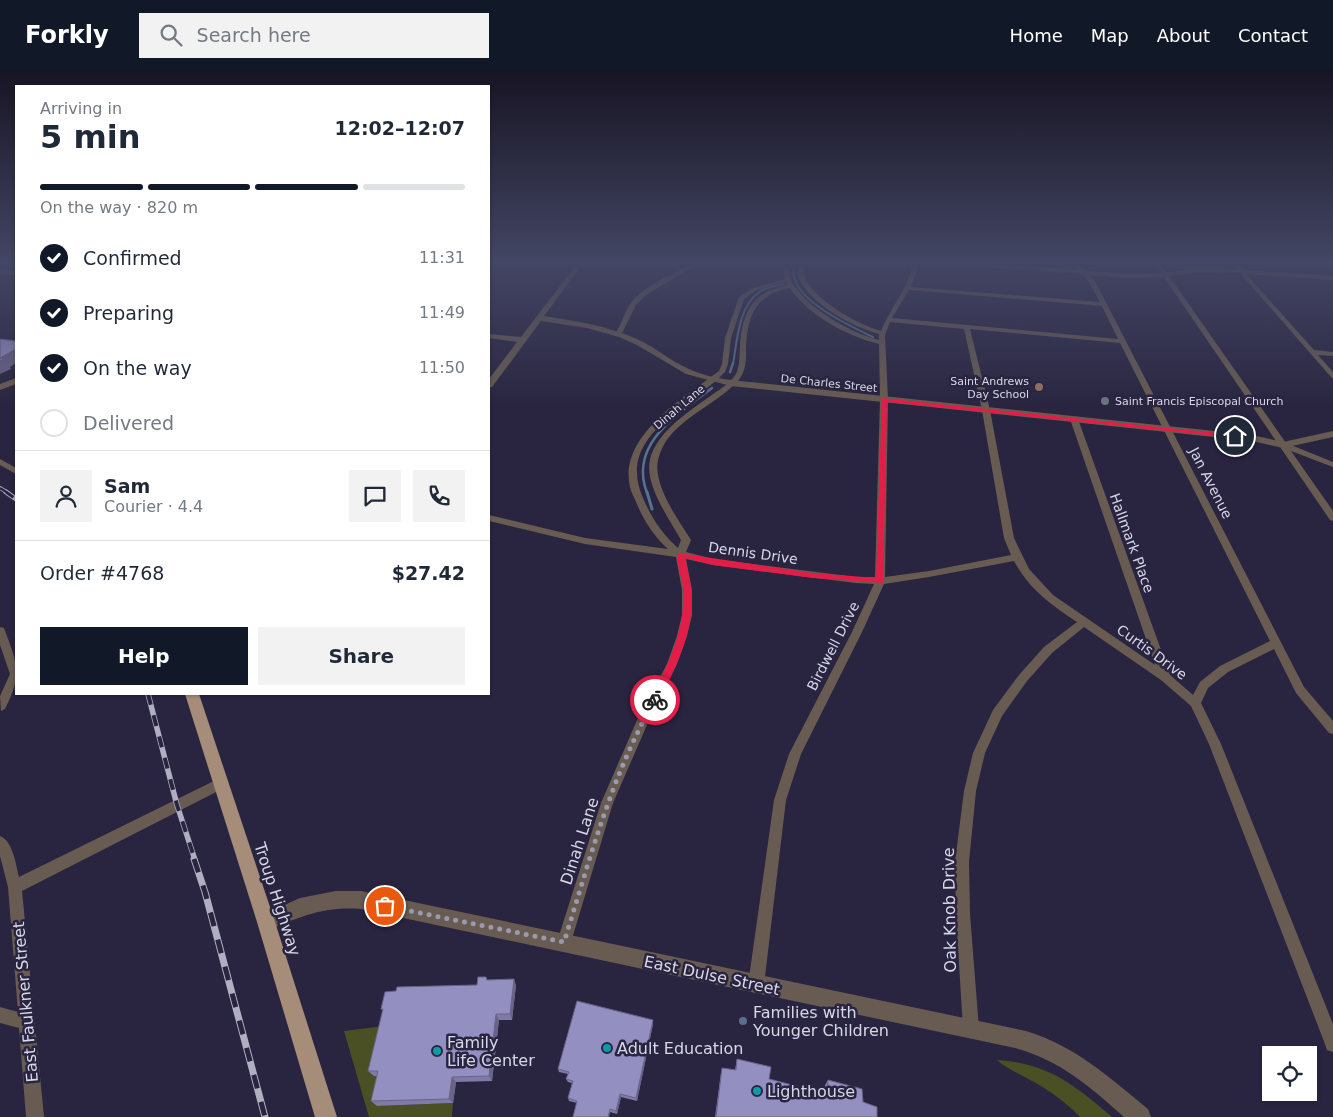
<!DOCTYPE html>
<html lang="en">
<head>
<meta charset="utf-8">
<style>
  :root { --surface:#fff; --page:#f2f2f3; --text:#1f2937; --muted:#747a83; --line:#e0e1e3; --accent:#111827 }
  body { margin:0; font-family:"DejaVu Sans",sans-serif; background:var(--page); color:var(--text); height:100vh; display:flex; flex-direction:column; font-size:19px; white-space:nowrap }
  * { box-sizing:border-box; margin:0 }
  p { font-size:16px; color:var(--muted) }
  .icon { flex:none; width:28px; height:28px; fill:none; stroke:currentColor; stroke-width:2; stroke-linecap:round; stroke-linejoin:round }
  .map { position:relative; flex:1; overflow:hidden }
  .drawer { position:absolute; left:15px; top:15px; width:475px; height:610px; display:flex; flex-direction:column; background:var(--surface); border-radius:0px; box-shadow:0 1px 4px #0004 }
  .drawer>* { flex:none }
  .fabs { position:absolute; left:1262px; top:976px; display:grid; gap:10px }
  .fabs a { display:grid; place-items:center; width:55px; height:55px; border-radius:0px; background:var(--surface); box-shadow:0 1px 4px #0004; font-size:25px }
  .pin { position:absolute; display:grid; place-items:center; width:42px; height:42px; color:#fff; margin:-21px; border:2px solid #fff; border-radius:50%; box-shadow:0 1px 5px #0007 }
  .courier { position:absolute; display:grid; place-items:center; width:50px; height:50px; margin:-25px; border:4px solid #e11d48; border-radius:50%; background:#fff; color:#222; box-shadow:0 1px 6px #0007 }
  .head em { font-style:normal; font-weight:700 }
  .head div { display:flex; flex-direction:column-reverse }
  .head { display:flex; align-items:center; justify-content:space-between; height:85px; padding:0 25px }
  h1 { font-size:32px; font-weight:700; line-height:38px }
  .bar { display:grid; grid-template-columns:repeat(4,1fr); gap:8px 5px; align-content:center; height:60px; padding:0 25px }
  .bar i { height:6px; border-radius:4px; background:var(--line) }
  .bar .selected { background:var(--accent) }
  .bar p { grid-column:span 4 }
  .line { display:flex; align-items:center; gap:12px; padding:0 25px; border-top:1px solid var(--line) }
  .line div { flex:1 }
  .round { display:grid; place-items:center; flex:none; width:52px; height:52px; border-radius:0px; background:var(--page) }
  ol { padding:0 25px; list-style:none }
  li { display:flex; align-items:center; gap:15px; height:55px }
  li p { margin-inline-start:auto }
  li .icon { padding:5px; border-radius:50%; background:var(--accent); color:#fff; stroke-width:4 }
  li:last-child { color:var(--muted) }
  li i { width:28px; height:28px; border:2px solid var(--line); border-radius:50% }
  .primary-button { display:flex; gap:10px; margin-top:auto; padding:10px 25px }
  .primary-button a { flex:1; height:58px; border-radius:0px; background:var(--accent); color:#fff; font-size:20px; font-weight:700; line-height:58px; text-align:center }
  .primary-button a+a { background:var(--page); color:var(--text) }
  header { display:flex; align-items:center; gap:30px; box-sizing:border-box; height:70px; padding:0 25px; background:var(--accent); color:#fff }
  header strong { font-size:24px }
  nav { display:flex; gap:28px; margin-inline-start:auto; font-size:18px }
  .search { width:350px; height:45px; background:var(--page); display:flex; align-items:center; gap:12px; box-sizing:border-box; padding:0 18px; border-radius:0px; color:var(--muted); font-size:19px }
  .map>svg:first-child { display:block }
</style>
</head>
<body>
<header>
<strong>Forkly</strong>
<div class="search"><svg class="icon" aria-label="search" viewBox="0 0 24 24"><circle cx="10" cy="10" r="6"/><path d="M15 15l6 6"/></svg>Search here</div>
<nav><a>Home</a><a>Map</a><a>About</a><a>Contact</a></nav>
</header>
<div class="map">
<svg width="1333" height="1047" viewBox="0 0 1333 1047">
  <rect width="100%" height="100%" fill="#292540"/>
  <path fill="#4a5023" d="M385,956l-11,49 9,1 -6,30 76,-3 -1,14h-83l-25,-86z
    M997,990c53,4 77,25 115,57h-32c-13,-14 -30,-26 -46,-35 -13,-8 -26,-12 -37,-22z"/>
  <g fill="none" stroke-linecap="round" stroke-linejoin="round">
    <path stroke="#54738e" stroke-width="2" d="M795,191c-1,5 -2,10 -1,16 6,26 56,49 79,60
      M733,294c4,-21 5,-56 25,-71 7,-6 17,-7 26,-9"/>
    <path stroke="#54738e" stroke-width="2.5" d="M730,302l3,-9
      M647,423c-19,-49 31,-79 65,-105"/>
    <path stroke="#54738e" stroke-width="3" d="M647,422l5,17"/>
    <path fill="#685c52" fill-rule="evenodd" d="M697,191h6l-57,34 -10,10 -13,26 -3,4h-4l-1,-1c7,-10 9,-22 16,-31 16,-21 45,-29 66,-42z
      M784,191h6c-1,6 -2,13 1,19 13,27 60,53 88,60v-6c-26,-7 -67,-29 -79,-54 -3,-6 -2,-13 0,-19h5c-1,6 -2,13 1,19 12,22 51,44 75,51 10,-25 29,-44 32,-70h4l1,6 -7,20 189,15 -11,-20 -7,-8 -152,-11 -3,-2h19l133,9 -9,-9h6l10,10 44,3 32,-1 -8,-12h4l9,12 24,-4 47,1 -6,-9h5l7,9 89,6v4l-87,-6 68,76 19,2v4l-15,-1 15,17v6l-2,-1 -91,-104c-24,-1 -47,-1 -71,3l117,167 47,19v5l-42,-16 42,60v10l-3,-1 -166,-243 -34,1 -41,-3 6,6 209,406 29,34v13l-4,-1 -33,-40 -22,-44 -46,23 -20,16 -7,15 20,41 112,280v28l-6,-2 -2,-6 -116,-300 -18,-38 -30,-26 -77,-53 -32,26 -25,28 -25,35 -17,37 -9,38 -7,71 1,52 9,115 -2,6 -6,2 -6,-2 -2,-6 -7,-115 -1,-52 9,-71 9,-38 20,-43 26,-35 25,-28 33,-25c-27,-18 -47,-32 -63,-61l-85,16 -45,7 -22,48 -61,122 -15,46 -22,185 -3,5 -5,3 -5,-3 -3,-5 26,-185 15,-46 63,-122 22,-48 -18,-1 -143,-18 -27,-6 6,31v25l-5,21 -10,28 -27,54 -37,85 -42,139 -2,5 -5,2 -5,-2 -2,-5 44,-139 37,-85 29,-54 10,-28 5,-21v-25l-6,-33 -91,-13 -96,-23v-6l96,23 83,11c-14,-12 -25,-30 -32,-47 -2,-5 -5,-10 -6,-15 -12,-51 55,-90 89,-116l3,-7 3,-26 14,-41 14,-9 32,-9zM786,212l2,3c-35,6 -47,28 -48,63 -1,9 0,18 -4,26 -5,8 -15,15 -23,20 -23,17 -55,36 -63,65 -6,26 19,59 31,81l-3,8c-16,-14 -27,-31 -35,-50 -28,-63 48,-90 82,-126l3,-8 3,-26 13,-39 13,-9zM790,218c19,28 57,48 89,56l1,55 -5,178h-19l-143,-18 -27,-7 5,-12c-13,-21 -38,-54 -33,-80 8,-38 56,-53 80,-79 9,-11 8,-23 8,-36 2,-31 11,-51 44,-57zM909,220l193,16 16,33 -226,-21zM890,252l74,7 18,81 22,128 7,17 -82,16 -44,6 3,-178 -3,-64zM970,259l150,14 150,298 -50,25 -20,16 -7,13 -23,-20 -92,-256 -4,-2 -4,2 85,246 -102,-70 -24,-26 -15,-31 -24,-128z
      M0,200l16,1v4l-16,-1z
      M0,389l16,9v6l-16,-9z
      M0,557l4,1 1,3c13,34 17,44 0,78l-4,2 -1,-15 10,-22 -10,-29z
      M220,708l4,2 2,4 -2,4 -202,103 22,226h-18l-7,-89 -19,-5v-16l18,5 -10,-125 -8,-31v-20c13,5 16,29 19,41z"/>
    <path fill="#685c52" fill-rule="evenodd" d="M579,191h6l-41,55c32,5 64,10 93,23 18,8 32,21 50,29 14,7 29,10 44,12l521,55 31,7 50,-11v6l-50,11 -31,-7 -521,-55 -45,-12 -49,-29 -18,-8 -32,-9 -46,-7 -49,66 -3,1v-9l28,-37 -28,-4v-4l32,3z
      M16,308v6l-16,6v-6z
      M336,821h25l665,140c49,15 83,46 122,78l3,8h-27c-35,-31 -63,-56 -109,-69l-654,-139c-38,-3 -61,8 -95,22l-6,-3 -3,-6 3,-6 40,-18z"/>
    <path fill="#a58d79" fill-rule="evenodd" d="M185,624h14l76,228 62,195h-22l-58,-195z"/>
    <defs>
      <path id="rail-far3" d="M0,418l8,5"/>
      <path id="rail-far2" d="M6,422l10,7"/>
      <path id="rail-far1" d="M148,624l29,111 18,55"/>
      <path id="rail" d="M194,789l11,33 60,225"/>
    </defs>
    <use href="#rail-far3" stroke="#b0afc2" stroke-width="4"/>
    <use href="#rail-far2" stroke="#b0afc2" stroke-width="5"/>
    <use href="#rail-far1" stroke="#b0afc2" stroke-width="5.5"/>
    <use href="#rail" stroke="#b0afc2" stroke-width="7"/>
    <use href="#rail-far3" stroke="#292540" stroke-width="2.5" stroke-dasharray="8" stroke-linecap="butt"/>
    <use href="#rail-far2" stroke="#292540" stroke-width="3" stroke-dasharray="9" stroke-linecap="butt"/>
    <use href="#rail-far1" stroke="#292540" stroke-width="4" stroke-dasharray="11" stroke-linecap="butt"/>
    <use href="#rail" stroke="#292540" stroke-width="5" stroke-dasharray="14" stroke-linecap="butt"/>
  </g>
  <path fill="#7f7ba6" d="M488,910l28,5 -4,35h-13l-7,61 -36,1 -3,21 -76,3 -6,-5 6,-25h-3l-6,-5 15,-60 -2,-2 15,-18 81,-6z
    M653,954l-16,77 -16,-4 -4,17 -7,-2 -1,5h-36l4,-14 -8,-2 -1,-3 4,-15 -4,-1 -2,-3 2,-5 -9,-2 -1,-3z
    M737,989l32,20 55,14 1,-8 3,-5 35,22 14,15h-162l6,-44 14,-3z"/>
  <path fill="#686487" d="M16,279v14l-6,4 1,2 -11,5v-16z
    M514,909l2,6 -4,35 -2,-6z
    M496,944l3,6 -7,61 -3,-5z
    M653,950v4l-16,77 -1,-3z
    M452,1007l4,5 -3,21 -4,-4z
    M620,1024l1,3 -4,17 -1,-3z"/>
  <path fill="#948fc1" stroke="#686487" d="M0,269l16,2v8l-16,9 4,1 -4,2z
    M478,907h8l1,3 27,-1 -4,35h-14l-7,62 -37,1 -3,22 -78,2 7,-30h-10l15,-62h-2l4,-17 11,-1 1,-4 80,-2z
    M577,931l76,19 -17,78 -16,-4 -4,17 -6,-2 -2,8h-35l4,-16 -9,-3 5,-17 -7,-2 3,-7 -11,-3z
    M737,989l34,8 -2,12 58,15 1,-14 34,9 1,13 14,5v10h-161l6,-49 14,2z"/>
  <linearGradient id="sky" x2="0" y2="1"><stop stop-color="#171423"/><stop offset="0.57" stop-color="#434664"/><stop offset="1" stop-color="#434664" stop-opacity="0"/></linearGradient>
  <rect width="1333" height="337" fill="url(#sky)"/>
  <path fill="#e11d48" d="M882,328l353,37 3,1 -3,2 -348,-36 -4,181 -70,-5 -100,-13 -28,-7c2,10 5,20 6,31 5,40 -16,80 -33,114h-7l-1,-3c17,-34 36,-70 33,-110 0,-12 -8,-26 -5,-37l135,20 63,5z"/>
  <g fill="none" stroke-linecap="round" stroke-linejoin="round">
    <path stroke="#9b99ad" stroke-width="5" stroke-dasharray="0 9" d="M385,836l179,36c26,-82 47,-167 91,-242"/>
  </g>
  <circle fill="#8d6e63" stroke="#292540" stroke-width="2" cx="1039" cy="317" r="5"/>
  <circle fill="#6b7280" stroke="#292540" stroke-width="2" cx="1105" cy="331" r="5"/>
  <circle fill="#5c6f8a" stroke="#292540" stroke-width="2" cx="743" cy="951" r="5"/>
  <g fill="#0f9aa8" stroke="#292540" stroke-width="2">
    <circle cx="607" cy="978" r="5"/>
    <circle cx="437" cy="981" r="5"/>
    <circle cx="757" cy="1021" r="5"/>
  </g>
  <g text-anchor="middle" stroke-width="5" stroke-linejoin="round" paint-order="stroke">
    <g font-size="11" fill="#d8d7e8" stroke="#292540" text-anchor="end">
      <text x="1029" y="315">Saint Andrews<tspan x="1029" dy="13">Day School</tspan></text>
      <text x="1115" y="335" text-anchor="start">Saint Francis Episcopal Church</text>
    </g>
    <g font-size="11" fill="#d8d7e8" stroke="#292540">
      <text transform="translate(829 313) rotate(6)" y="4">De Charles Street</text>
      <text transform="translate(679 337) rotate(-40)" y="4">Dinah Lane</text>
    </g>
    <g font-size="14" fill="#d8d7e8" stroke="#292540">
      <text transform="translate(1211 413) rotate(63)" y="5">Jan Avenue</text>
      <text transform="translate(1132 473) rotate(70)" y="5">Hallmark Place</text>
      <text transform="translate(753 483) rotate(8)" y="5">Dennis Drive</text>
      <text transform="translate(833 576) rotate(-63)" y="5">Birdwell Drive</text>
      <text transform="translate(1152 582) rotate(36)" y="5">Curtis Drive</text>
    </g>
    <g font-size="16" fill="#d8d7e8" stroke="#292540">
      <text transform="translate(579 771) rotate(-72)" y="6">Dinah Lane</text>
      <text transform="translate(278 829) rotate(72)" y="6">Troup Highway</text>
      <text transform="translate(949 840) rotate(-91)" y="6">Oak Knob Drive</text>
      <text transform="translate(712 905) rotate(12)" y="6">East Dulse Street</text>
      <text transform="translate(25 932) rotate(-95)" y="6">East Faulkner Street</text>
    </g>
    <g font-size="16" fill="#d8d7e8" stroke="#292540" text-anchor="start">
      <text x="753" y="948">Families with<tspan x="753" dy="18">Younger Children</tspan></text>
      <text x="447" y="978">Family<tspan x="447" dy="18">Life Center</tspan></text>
      <text x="617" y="984">Adult Education</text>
      <text x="767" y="1027">Lighthouse</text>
    </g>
  </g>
</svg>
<div class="fabs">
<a><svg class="icon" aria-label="locate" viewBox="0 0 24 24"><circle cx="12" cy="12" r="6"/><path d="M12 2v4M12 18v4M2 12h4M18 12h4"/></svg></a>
</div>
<div class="pin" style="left:385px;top:836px;background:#ea580c"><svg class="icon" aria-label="bag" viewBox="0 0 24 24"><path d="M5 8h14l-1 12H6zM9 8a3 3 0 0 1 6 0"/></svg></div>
<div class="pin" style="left:1235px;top:366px;background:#1f2937"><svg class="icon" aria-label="home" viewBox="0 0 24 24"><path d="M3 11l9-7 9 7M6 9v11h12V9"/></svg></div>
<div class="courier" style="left:655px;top:630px"><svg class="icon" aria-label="bike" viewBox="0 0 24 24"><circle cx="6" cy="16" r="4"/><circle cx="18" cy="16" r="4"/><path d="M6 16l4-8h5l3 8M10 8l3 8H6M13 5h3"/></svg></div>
<section class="drawer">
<div class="head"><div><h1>5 min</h1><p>Arriving in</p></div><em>12:02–12:07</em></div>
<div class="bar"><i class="selected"></i><i class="selected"></i><i class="selected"></i><i></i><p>On the way · 820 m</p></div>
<ol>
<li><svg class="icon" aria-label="check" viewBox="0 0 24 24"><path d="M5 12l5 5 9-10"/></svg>Confirmed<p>11:31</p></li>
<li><svg class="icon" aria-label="check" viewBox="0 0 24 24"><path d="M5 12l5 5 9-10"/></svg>Preparing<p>11:49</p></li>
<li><svg class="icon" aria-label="check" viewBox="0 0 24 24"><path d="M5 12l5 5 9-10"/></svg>On the way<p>11:50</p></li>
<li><i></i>Delivered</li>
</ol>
<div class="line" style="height:90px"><a class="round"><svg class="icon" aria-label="person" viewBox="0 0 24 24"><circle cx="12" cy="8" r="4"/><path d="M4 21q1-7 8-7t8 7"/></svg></a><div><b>Sam</b><p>Courier · 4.4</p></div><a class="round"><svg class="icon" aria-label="chat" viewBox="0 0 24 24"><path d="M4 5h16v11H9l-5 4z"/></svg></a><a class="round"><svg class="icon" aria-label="phone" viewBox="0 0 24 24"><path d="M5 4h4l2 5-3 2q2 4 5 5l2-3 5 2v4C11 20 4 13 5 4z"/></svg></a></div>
<div class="line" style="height:65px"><div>Order #4768</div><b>$27.42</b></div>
<div class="primary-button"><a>Help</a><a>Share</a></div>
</section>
</div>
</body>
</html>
